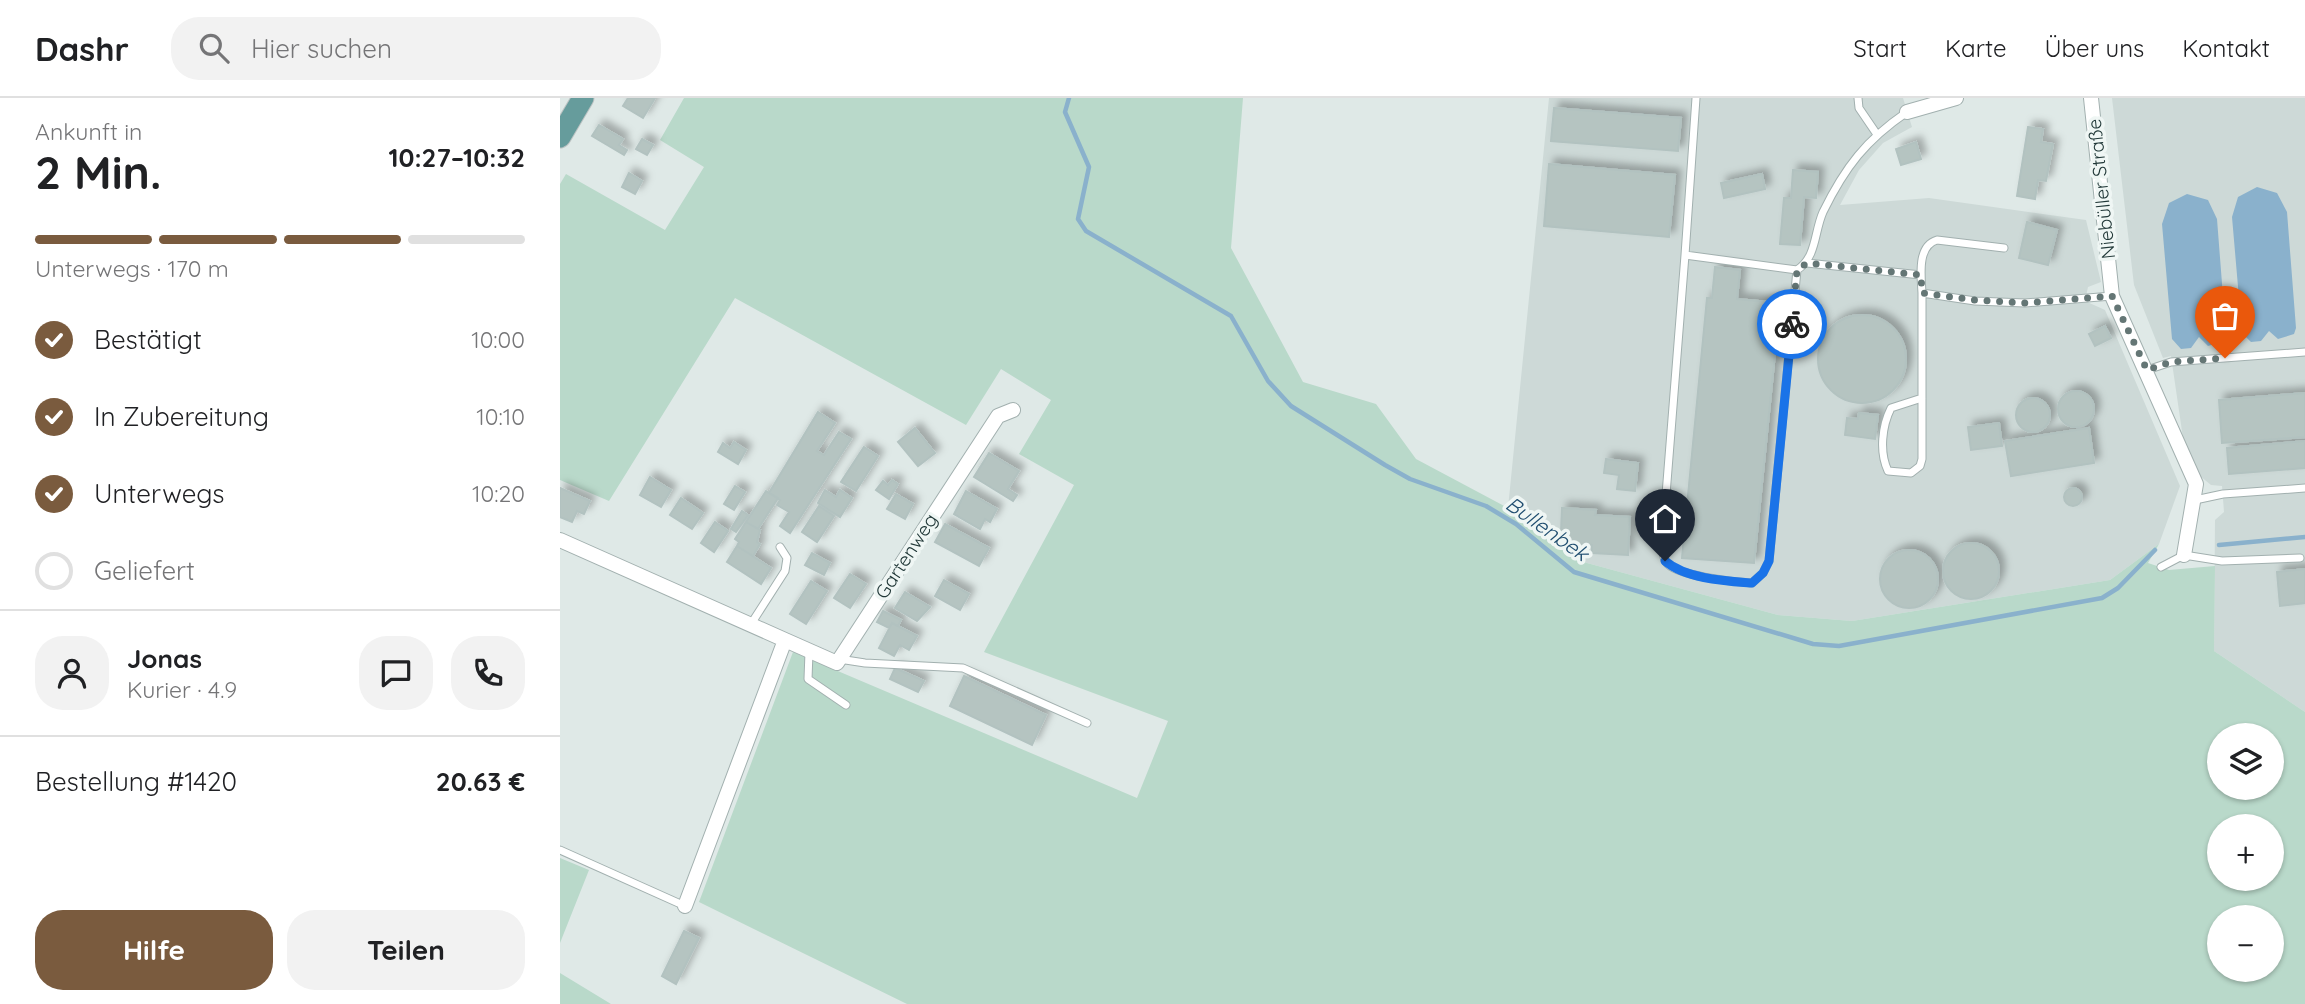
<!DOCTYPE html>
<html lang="de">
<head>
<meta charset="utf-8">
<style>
  :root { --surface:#fff; --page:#f2f2f2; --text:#202124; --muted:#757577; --line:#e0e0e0; --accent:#7a5b3e }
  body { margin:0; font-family:Quicksand,sans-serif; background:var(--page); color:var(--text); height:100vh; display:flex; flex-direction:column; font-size:26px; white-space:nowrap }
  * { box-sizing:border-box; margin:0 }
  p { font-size:23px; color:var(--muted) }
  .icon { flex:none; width:38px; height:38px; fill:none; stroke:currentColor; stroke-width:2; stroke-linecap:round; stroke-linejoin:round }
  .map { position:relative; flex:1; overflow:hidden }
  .panel { display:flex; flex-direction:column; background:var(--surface); width:560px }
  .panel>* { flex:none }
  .controls { position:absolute; left:1647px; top:625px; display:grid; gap:14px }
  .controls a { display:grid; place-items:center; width:77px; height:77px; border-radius:50%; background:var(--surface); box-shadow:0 2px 5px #0004; font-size:35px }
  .pin { position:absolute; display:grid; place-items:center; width:60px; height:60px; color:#fff; margin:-72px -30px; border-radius:50% 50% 50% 0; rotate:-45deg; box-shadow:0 0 7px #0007 }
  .pin .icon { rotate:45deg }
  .courier { position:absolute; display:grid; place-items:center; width:70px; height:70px; margin:-35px; border:5px solid #1a73e8; border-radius:50%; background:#fff; color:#222; box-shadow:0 2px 9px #0007 }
  .overview em { font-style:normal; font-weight:800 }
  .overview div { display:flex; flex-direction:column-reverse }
  .overview { display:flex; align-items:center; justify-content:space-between; height:119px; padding:0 35px }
  h1 { font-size:46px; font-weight:800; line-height:52px }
  .bar { display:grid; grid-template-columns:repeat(4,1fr); gap:10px 7px; align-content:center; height:84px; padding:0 35px }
  .bar i { height:9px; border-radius:5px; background:var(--line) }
  .bar .selected { background:var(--accent) }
  .bar p { grid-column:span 4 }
  .line { display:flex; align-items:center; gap:18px; padding:0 35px; border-top:2px solid var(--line) }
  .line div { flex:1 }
  .round { display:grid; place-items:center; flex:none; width:74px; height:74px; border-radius:28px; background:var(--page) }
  ol { padding:0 35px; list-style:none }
  li { display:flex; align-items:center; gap:21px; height:77px }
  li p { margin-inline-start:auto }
  li .icon { padding:7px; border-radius:50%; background:var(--accent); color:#fff; stroke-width:4 }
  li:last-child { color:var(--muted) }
  li i { width:38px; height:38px; border:4px solid var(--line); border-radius:50% }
  .action { display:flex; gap:14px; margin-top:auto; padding:14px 35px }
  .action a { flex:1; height:80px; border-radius:28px; background:var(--accent); color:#fff; font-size:28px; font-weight:800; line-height:80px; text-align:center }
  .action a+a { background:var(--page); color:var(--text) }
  header { display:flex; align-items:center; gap:42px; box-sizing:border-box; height:98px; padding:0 35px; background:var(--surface); border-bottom:2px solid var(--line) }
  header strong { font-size:33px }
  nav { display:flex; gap:38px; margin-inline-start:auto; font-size:24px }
  .search { width:490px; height:63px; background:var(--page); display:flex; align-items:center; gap:18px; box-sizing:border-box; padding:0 24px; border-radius:28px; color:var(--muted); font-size:26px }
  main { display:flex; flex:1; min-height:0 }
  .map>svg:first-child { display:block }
</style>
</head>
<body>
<header>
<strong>Dashr</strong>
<div class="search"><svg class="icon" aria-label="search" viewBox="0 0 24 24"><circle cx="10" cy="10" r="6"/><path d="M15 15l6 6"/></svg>Hier suchen</div>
<nav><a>Start</a><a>Karte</a><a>Über uns</a><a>Kontakt</a></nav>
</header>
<main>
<section class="panel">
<div class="overview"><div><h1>2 Min.</h1><p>Ankunft in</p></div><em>10:27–10:32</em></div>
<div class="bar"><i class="selected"></i><i class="selected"></i><i class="selected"></i><i></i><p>Unterwegs · 170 m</p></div>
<ol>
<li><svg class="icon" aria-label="check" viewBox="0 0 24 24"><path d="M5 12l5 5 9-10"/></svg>Bestätigt<p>10:00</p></li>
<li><svg class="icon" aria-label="check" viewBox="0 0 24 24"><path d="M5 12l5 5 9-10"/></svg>In Zubereitung<p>10:10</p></li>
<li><svg class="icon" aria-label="check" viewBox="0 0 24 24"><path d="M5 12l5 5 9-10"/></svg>Unterwegs<p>10:20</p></li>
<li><i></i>Geliefert</li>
</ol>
<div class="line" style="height:126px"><a class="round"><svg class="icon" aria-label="person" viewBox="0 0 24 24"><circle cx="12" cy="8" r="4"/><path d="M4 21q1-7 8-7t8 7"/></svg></a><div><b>Jonas</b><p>Kurier · 4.9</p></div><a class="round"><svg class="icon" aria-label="chat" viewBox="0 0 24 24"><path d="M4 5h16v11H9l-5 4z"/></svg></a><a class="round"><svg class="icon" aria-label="phone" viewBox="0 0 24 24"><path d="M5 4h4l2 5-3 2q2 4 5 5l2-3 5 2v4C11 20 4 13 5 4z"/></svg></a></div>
<div class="line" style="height:91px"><div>Bestellung #1420</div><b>20.63 €</b></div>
<div class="action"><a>Hilfe</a><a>Teilen</a></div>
</section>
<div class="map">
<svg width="1745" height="906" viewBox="0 0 1745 906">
  <defs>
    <filter id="shadow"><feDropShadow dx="5.5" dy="-5.5" stdDeviation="3.5" flood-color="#0004"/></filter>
  </defs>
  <rect width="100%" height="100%" fill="#dfe9e7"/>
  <path fill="#cdd9d7" d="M989,0h354l9,29 -29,16 -24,27 -19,35 89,-7 157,22 15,62 -13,5 -3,14 20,9 75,176 -21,58 -49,36 -258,41 -74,-6 -202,-55 -68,-52z
    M1552,0h193v614l-91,-61 1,-131 9,-8 -2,-26 -11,-1 -11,-9 -17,-38 -12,-82 -8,2 -29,-73z"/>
  <path fill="#b9d9ca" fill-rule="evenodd" d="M124,0h559l-12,150 72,134 73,22 40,55 92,49 68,52 202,55 74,6 258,-41 49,-36 -11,19 21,7 46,-4 -1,85 91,61v292h-1398l-208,-102 94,-250 344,146 31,-77 -184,-69 90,-167 -55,-31 32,-54 -50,-31 -35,56 -231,-127 -126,203 -49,-21v-296l6,-10 99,56 39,-63 -44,-27zM1659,637h53v53h-53zM1659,728h53v52h-53zM1659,819h53v53h-53z
    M0,760l29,12 -29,73z
    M0,875l51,31h-51z"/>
  <path fill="#8ab1cc" d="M1697,89l20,6 10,19 9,116 -2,6 -16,5 -9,-8 -8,10 -10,1 -9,-9 -10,-116 6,-20z
    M1627,96l21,6 9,19 9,116 -2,6 -16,5 -9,-9 -8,11 -10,1 -9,-10 -10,-115 7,-21z"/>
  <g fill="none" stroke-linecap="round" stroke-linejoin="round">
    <path stroke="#8ab1cc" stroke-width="4.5" d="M509,0l-4,14 24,55 -11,52 8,12 145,85 37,65 23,25 94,59 25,14 76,27 30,18 58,48 239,72 26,2 263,-48 16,-10 37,-38
      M1659,447l86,-8"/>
  </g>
  <path fill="#b5c4c1" stroke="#b2c2c0" stroke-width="2" filter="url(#shadow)" d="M68,0h27l-12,20 -20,-12z
    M994,10l127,10 -3,33 -127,-10z
    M39,27l24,14 -4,6 8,5 -3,5 -32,-19z
    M1468,29l15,2 -2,13 12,2 -7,37 -8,-1 -3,19 -18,-3z
    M82,41l11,6 -6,10 -11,-6z
    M1356,44l5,17 -20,6 -5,-16z
    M989,66l126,11 -6,62 -125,-11z
    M1233,72l25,2 -2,26 -12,-1 -4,48 -20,-1 4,-46h7z
    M69,75l13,8 -7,13 -13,-7z
    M1202,76l3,15 -41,9 -3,-15z
    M1467,124l30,8 -9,35 -29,-7z
    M1155,169l25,3 -3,29 43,4 -26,260 -72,-5 25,-260h5z
    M1258 261a44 44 0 1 1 88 0a44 44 0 1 1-88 0Z
    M1545,228l6,12 -16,8 -6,-12z
    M1498 311a18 18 0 1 1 36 0a18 18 0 1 1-36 0Z
    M1745,295v44l-83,6 -3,-43z
    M1456 317a17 17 0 1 1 34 0a17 17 0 1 1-34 0Z
    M258,314l17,11 -18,28 7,4 15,-23 12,7 -61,94 -10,-7 9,-14 -12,-7 3,-5 -11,-7z
    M1299,315l19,2 -3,24 -30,-4 2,-17 11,1z
    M1439,325l3,23 -31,4 -3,-23z
    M355,330l20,25 -17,13 -20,-24z
    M1529,330l5,35 -83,13 -6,-35z
    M1745,343v27l-76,6 -2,-26z
    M174,344l12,8 -8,14 -20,-12 5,-9 7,5z
    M304,349l14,9 -22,35 -15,-9z
    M429,355l30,18 -11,18 9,6 -4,6 -39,-24z
    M1046,361l32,4 -3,28 -18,-2 2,-14 -15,-2z
    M90,379l21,13 -10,17 -21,-12z
    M332,382l6,4 -9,15 -13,-9 7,-9 5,4z
    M175,388l10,6 -11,18 -10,-6z
    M1504 399a9 9 0 1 1 18 0a9 9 0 1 1-18 0Z
    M0,390l30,13 -6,13 -7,-3 -5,11 -12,-5z
    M265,392l11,7 4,-7 12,8 -12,19 -22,-14z
    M206,393l12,7 -20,31 -12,-7z
    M406,393l31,18 -7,13 -5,-3 -5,10 -26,-15z
    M336,396l17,10 -8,15 -18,-10z
    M121,400l22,15 -11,16 -22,-14z
    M259,408l15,10 -17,26 -15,-10z
    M1002,410l34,2 -1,5 35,2 -2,38 -36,-2v-8l-19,-1 -12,-11z
    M182,413l6,4 -12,17 -5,-3z
    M155,424l13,9 -14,21 -13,-9z
    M186,424l14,8 -3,12 3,2 -7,12 -16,-10 2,-4 -4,-3z
    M385,426l44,24 -10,18 -44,-24z
    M1383 473a28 28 0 1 1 56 0a28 28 0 1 1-56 0Z
    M177,448l34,22 -10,16 -34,-22z
    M1320 481a29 29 0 1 1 58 0a29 29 0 1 1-58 0Z
    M252,455l18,10 -6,12 -19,-10z
    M1745,471v34l-25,3 -3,-34z
    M290,476l16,10 -16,24 -16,-10z
    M384,482l25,14 -9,16 -25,-14z
    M251,483l16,10 -21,33 -16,-10z
    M345,494l25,15 -13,14 -22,-13z
    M323,513l18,9 -3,6 -6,-3 -3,5 -12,-6z
    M332,525l25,13 -8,14 -9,-5 -6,11 -15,-8z
    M335,570l29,13 -6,11 -28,-13z
    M404,578l82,39 -14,30 -82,-39z
    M124,833l15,7 -23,46 -14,-8z"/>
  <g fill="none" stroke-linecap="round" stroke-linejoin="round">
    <defs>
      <path id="service" d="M1136,0l-11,157 112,15c20,-13 17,-38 26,-58 22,-45 43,-72 84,-100
        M1298,0l1,10 17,25
        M1125,157l-23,290c1,5 1,13 4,17 9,14 69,20 86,21l11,-10 6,-12 28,-291
        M1247,165l114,12
        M1362,195l53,8 50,2 87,-7
        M1587,272l24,-8 134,-10
        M1362,300l-31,10c-9,18 -12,44 -3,63l23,2 9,-7 2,-7v-166c-1,-18 -5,-47 15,-53l67,8
        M1635,402l28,-6 82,-6
        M1601,469l23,-12 38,6 78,-3
        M191,526l34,-53 2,-13 -7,-11
        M249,554l-1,27 38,26
        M279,561l26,4 98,5 124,55
        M0,752l125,56"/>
      <path id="minor" d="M1531,0l21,198 84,188 -12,71
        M1347,14l49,-14
        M0,442l225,100 -100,266
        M225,542l52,23 161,-247 15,-6"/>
      <path id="primary" d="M0,39l23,-39"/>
    </defs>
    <use href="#service" stroke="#a2b0af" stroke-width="9"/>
    <use href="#minor" stroke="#a2b0af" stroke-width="16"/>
    <use href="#primary" stroke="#bcc3c3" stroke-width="23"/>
    <use href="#service" stroke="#fff" stroke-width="7"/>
    <use href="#minor" stroke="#fff" stroke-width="14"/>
    <use href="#primary" stroke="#669c9c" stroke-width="21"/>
  </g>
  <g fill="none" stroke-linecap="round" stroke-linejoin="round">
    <path stroke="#647675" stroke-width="7" stroke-dasharray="0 12.6" d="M1232,226l5,-54 10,-7 114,12 1,18 53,7 50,3 87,-7 35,74 24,-8 54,-4"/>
    <path stroke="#1a73e8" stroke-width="9" d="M1105,463c21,18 61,20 87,22l11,-10 6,-12 23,-237"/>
  </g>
  <g text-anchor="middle" stroke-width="7" stroke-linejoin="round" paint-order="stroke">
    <g font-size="19" fill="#213838" stroke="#eff6f4">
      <text transform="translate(1541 91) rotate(-96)" y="7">Niebüller Straße</text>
      <text transform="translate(346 458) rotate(-57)" y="7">Gartenweg</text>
    </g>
    <g font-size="21" font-style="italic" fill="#204e70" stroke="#eff6f4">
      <text transform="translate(987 431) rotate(35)" y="7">Bullenbek</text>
    </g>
  </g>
</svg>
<div class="controls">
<a><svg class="icon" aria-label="layers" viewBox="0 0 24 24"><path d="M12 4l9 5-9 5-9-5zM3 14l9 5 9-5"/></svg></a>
<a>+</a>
<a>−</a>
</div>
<div class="pin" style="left:1665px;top:260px;background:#ea580c"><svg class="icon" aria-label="bag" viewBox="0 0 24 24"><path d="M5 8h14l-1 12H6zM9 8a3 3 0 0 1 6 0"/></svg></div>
<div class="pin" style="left:1105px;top:463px;background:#1f2937"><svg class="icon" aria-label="home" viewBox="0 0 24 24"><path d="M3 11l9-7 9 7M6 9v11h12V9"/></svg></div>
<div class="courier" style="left:1232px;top:226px"><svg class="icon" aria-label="bike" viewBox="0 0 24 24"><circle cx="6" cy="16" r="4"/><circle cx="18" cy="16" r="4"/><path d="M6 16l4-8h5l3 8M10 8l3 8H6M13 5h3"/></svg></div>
</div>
</main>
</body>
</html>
